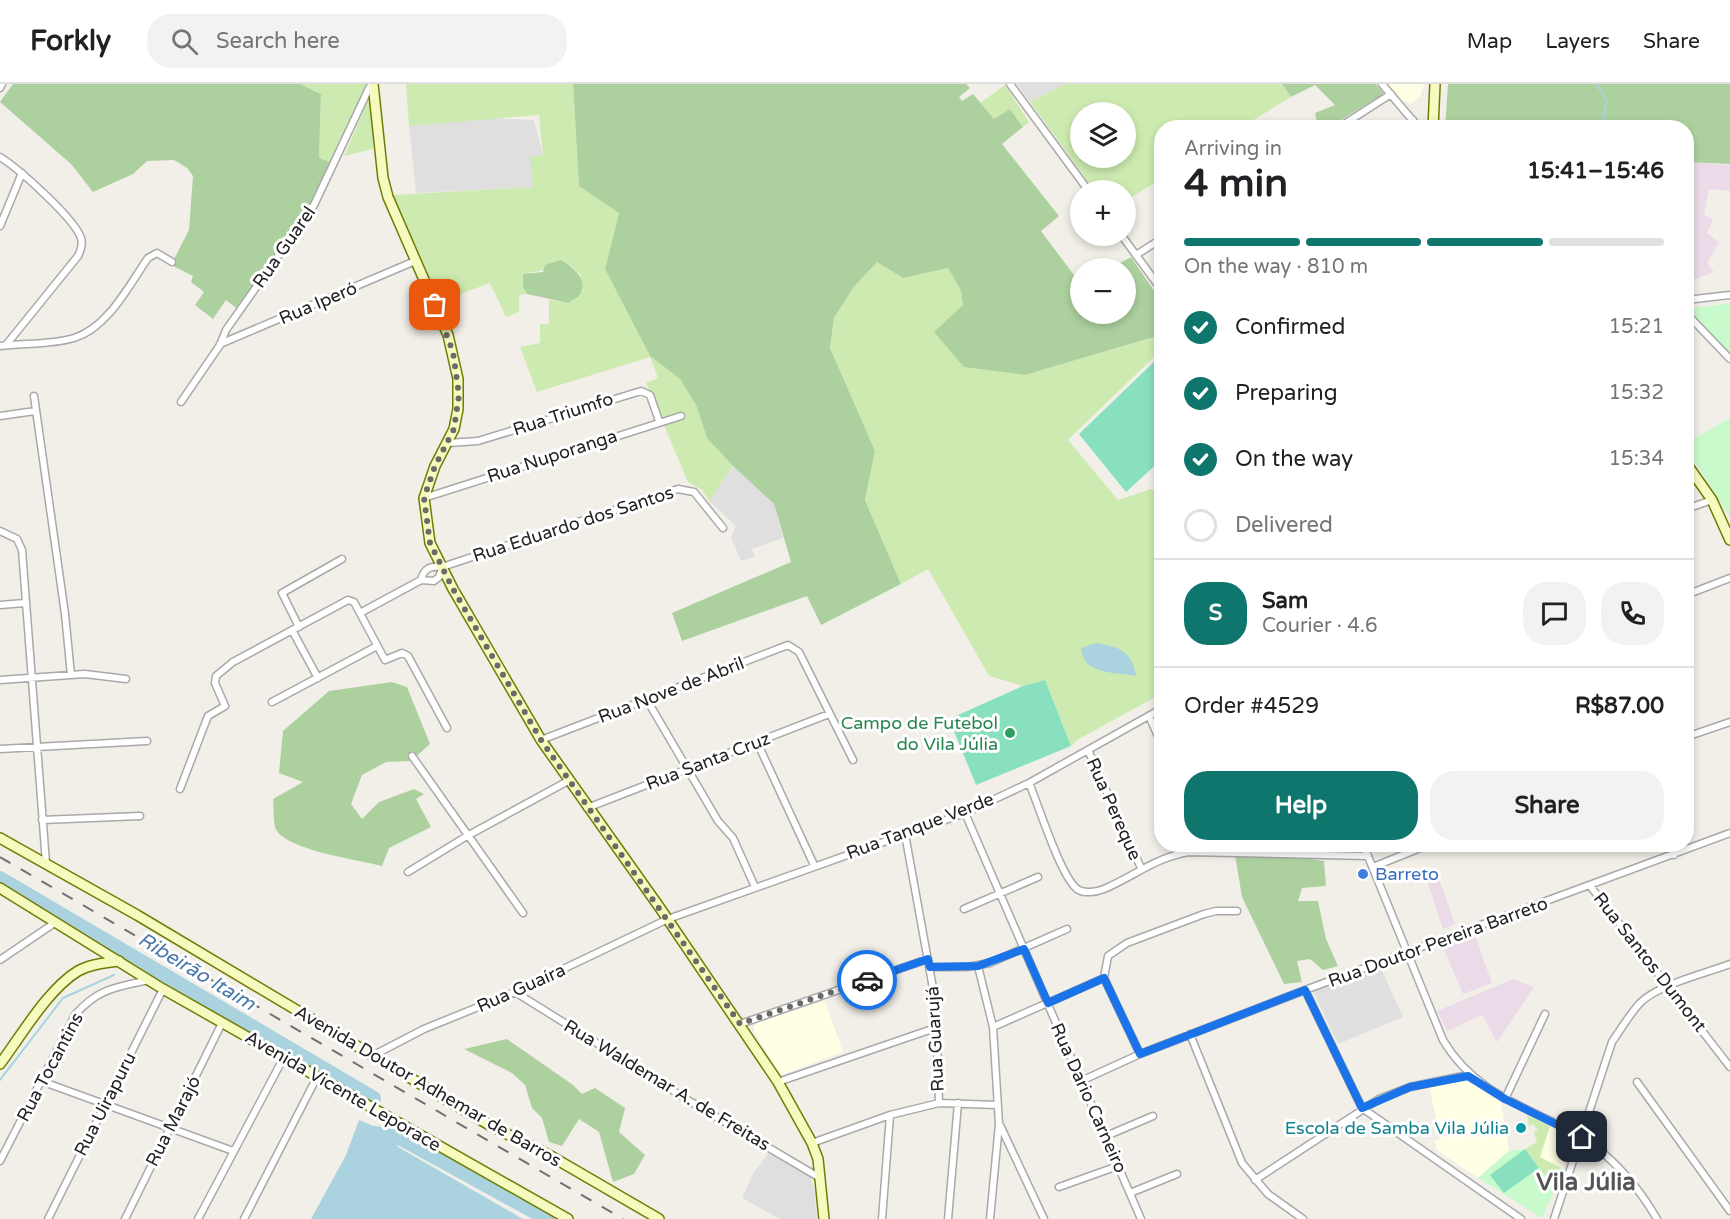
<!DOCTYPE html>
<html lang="en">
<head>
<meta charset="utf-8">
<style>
  :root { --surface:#fff; --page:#f2f2f2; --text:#202124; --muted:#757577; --line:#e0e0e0; --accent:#0f766e }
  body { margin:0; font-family:"Varela Round",sans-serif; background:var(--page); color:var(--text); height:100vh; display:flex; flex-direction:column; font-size:22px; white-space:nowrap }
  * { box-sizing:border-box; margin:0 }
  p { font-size:20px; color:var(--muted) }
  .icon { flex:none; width:33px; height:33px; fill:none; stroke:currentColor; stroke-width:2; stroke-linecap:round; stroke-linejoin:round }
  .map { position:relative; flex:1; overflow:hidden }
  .drawer { position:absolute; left:1154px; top:36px; width:540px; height:732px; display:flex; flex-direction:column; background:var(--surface); border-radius:24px; box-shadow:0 3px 9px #0003 }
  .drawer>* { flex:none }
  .buttons { position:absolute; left:1070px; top:18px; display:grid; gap:12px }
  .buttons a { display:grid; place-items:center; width:66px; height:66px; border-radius:50%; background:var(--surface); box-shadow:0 3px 9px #0003; font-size:30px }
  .pin { position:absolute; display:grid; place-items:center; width:51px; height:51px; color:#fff; margin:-26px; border-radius:12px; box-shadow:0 3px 9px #0006 }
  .courier { position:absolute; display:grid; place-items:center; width:60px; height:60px; margin:-30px; border:4px solid #1a73e8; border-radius:50%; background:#fff; color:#222; box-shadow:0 2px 8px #0007 }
  .head em { font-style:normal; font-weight:800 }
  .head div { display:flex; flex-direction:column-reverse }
  .head { display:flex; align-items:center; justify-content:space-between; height:102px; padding:0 30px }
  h1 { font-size:39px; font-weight:800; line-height:45px }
  .bar { display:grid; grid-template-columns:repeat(4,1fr); gap:9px 6px; align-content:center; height:72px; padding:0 30px }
  .bar i { height:8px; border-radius:4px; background:var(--line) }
  .bar .current { background:var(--accent) }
  .bar p { grid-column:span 4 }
  .line { display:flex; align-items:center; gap:15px; padding:0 30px; border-top:2px solid var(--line) }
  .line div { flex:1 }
  .round { display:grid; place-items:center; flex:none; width:63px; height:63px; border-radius:24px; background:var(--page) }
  ol { padding:0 30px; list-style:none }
  li { display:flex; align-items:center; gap:18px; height:66px }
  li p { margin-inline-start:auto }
  li .icon { padding:6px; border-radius:50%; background:var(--accent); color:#fff; stroke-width:4 }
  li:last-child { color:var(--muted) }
  li i { width:33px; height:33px; border:3px solid var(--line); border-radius:50% }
  .cta { display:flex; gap:12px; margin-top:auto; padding:12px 30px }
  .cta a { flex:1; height:69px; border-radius:24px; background:var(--accent); color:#fff; font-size:24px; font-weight:800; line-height:69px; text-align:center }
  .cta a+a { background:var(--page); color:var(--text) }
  header { display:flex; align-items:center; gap:36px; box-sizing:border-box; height:84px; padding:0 30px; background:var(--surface); border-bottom:2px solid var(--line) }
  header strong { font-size:28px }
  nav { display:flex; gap:33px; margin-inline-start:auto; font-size:21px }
  .search { width:420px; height:54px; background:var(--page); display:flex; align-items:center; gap:15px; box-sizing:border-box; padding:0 21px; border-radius:24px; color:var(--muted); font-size:22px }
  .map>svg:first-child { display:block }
</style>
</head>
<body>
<header>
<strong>Forkly</strong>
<div class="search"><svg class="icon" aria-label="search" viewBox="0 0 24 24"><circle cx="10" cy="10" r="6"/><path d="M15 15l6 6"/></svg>Search here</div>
<nav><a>Map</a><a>Layers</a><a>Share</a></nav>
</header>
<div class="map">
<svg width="1730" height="1135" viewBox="0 0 1730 1135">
  <rect width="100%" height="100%" fill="#f2efe9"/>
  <path fill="#e0dfdf" d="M1017,0h48l-35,18z
    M488,34l46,2 9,35 -9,32 -118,6 -7,-67z
    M733,382l41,38 9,34 -31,11 3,8 -14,4 -10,-24 5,-11 -27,-25z
    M1380,882l23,51 -65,27 -25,-53z
    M769,1069l42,25 3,12 3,29h-37l-38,-21 12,-26z"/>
  <path fill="#ebdbe8" d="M1686,78l44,3v26l-21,-2 -5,26 9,4 -6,14 12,9 -12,21 7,9 -28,10z
    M1438,792l17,48 -12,5 -16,-49z
    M1474,849l18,50 -29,11 -21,-49z
    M1513,895l21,8 -37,55 -15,-27 -35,16 -10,-20z"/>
  <path fill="#ffffe5" d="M1388,0h36l-4,13 -9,7 -11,-5z
    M825,917l18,51 -62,23 -27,-43v-6l4,-4z
    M1467,997l34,22 8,48 -31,27 -41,-28 -2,-9 6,-2 -12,-53z
    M1550,1042l16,8 6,7 -9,28 -23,-12z"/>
  <path fill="#cdebb0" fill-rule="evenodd" d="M300,0h67l-35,79 -13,-4 2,-65z
    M406,0h167l6,102 40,26 -14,57 45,87 30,23 16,26 11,33 26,28 -24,35 -7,-11 -14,-8 -42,-99 12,-5 -8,-21 -113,35 -17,-45 20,-4v-19h9v-24l19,3 15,-12 -3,-17 -10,-9 -47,9v13l4,7 -8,1v17l-13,5 -16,-34 -51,19 -46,-107 140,-8 -3,-30 13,-2 -4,-40 -130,11z
    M1065,0h217l9,13 -49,30 -81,1v51l-36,22v-11h-31l-64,-88zM1080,28h45v46h-45z
    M1005,1l24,37 -6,5 -13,-18 -16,10 -14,-16z
    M371,10l2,55 -29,7z
    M877,178l26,16 45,-10 13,23 2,14 62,70 134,-39 2,14 -93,90 50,60 33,-11 10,5v200l-84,46 -6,6 -26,-66 -22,6 -34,-10 -61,-107 -27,15 -36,-84 10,-49 -45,-103 4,-30 19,-30z
    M1527,1031l23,11 -10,31 23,12 -5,13 -12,-5 -21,-28 12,-7 -3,-10 4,-2 -5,-6 -4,2z"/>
  <path fill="#add19e" d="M13,0h287l21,10 -2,64 13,5 -36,68 -60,77 -10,-8 -13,19 -18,-14 9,-13 -13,-10 2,-6 -22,-11 18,-35 4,-54 -6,-8 -13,-8 -27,1 -14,13 -40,18 -22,-28 -71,-62z
    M573,0h393l4,4 -11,9 3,4 11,-7 21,25 16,-10 13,18 -21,17 57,72 -18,15 39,52v31h45v-46h-15l21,-11 30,44v34l-136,40 -61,-8 -30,-35 29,-27 -2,-14 -13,-23 -45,10 -26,-16 -24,26 -19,30 -4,30 45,103 -10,49 36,84 -80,41 -14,-29 -125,45 -10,-28 119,-51 -17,-58 -41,-38 -26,-28 -11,-33 -16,-26 -30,-23 -45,-87 14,-56 -40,-27z
    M1282,0h94l8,10 -55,33h-11l-3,-14 20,-8 -20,-20 -24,12z
    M1448,0h282v80l-44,-2v-34l-241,-1z
    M561,176c13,8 29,20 18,36l-11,7 -41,-9 -4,-7v-13l20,-2 2,-7z
    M392,598l15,5 23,57 -19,17 -25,1 -24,13 -11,29 11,15 17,-17 35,-13 10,5 -8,5 15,28 -42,21 -7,18c-22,-6 -100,-16 -107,-39 -2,-9 -1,-20 -2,-28l30,-17 -24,-9 4,-42 46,-40z
    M1235,771h47l42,6 2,25 -24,2 -4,13h20l8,38 12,27 -15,4 -13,-11 -13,2 5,21 -18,2 -42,-87z
    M507,955l66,46 9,9 13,-6 30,20 -6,24 26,23 -11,19 -21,8 -14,-50 -20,-13 -17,27 -13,-4 -7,-24 -10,-10 -7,-23 -13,-12 -48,-24z"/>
  <path fill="#c8facc" d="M1730,219v50l-43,-44z
    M1730,334v99l-44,-69v-5z
    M1525,1065l21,28 12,5 -16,36 -64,-40 31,-27z"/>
  <path fill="#88e0be" d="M1156,276l5,5v95l-35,32 -47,-58z
    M1045,596l26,66 -95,39 -27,-66 74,-33z
    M1525,1065l14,19 -35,25 -14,-18z"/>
  <path fill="#aad3df" d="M1096,559c24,4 36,8 40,33 -20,-4 -54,-1 -55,-28z
    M359,1036l33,14 6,13 125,72h-212l35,-64z"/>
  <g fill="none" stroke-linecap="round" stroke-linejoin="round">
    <path stroke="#aad3df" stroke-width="2" d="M1596,0l11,17 -4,15 9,12
      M110,859l1,7
      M0,996l63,-82 51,-23"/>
    <path stroke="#aad3df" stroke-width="14" d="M0,794l374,220
      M374,1049l22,3 151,83"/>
    <defs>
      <path id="street" d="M1010,0l78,106
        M1382,0l37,44
        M0,4l2,-4
        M1338,44l53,-34
        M1401,44l12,-8
        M0,73c18,11 75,62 81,81 2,6 0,12 -3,18l-72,89
        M0,142l22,-53
        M1122,152l39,53
        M1136,171l25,-16
        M1686,216l44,-5
        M1686,229l44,46
        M220,260l195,-83
        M0,262c24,-3 51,-1 74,-8 34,-10 55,-53 74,-80l9,-5 15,9
        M34,312l31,218 6,61
        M181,318l39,-57 6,-15 88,-125 57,-121
        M0,332l35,-5
        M448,359l30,-2 163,-50 9,4 9,26
        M424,414l257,-82
        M1686,425l26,-9
        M0,447l17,8 5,11 24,313
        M421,496c3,-12 9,-14 21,-13l236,-78 16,3 29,36
        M1686,511l44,-17
        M0,521l25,-2
        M360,529l61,-33 13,1 5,-4 3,-9
        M299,543l-17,-34 60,-34
        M292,546l26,48
        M0,596l85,-6 41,5
        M647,616l71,121 15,17 22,49
        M272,618l105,-56
        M1149,632l12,27
        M1686,653l44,-15
        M541,656l247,-95 11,7 54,108
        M757,658l57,123
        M0,665l147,-8
        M1088,666l53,118
        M412,672l111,157
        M1029,699c10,23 31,92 48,106 7,5 19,3 27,0 29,-12 52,-32 85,-37l179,4
        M180,705l28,-73 17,-10 -10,-23 1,-7 17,-14 115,-62 6,2 31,58 17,-7 6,3 39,72
        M587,724l242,-94
        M965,729l176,406
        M42,736l98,-4
        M905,750l31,171 3,98
        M1281,760l4,9
        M1363,760l80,196c26,44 64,60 108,81 11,6 23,10 33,17 31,22 54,48 73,81
        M1669,760l5,11
        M1373,783l57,-23
        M408,788l59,-36 101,-55
        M1591,803l139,180
        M964,825l74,-32
        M0,876l56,-38
        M978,882l15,61 6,97 -9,95
        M930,883h37l23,-4 77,-34
        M1104,894l4,-22 19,-13 77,-29 12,-3h21
        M1104,894l36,76
        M1305,906l57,118 159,111
        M515,908l176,110 129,76
        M740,940l188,-65
        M993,943l111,-49
        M1190,950l52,129 26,31 35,25
        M374,971l50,-26 91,-37 153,-73 297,-106 64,-30 132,-74
        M41,997l192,70
        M1081,997l59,-27 165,-64 425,-157
        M778,998l160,-55
        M1637,998l93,129
        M1505,1015l40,-85
        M1000,1041l44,94
        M1106,1052l47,-20
        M812,1059l78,-28 49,-12 58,2
        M0,1077l75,-146c22,-26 41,-28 74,-35
        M1255,1096l124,-81 31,-12 58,-12
        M1059,1103l59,-21
        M1130,1109l47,-19
        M48,1135l115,-230
        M125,1135l97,-196
        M198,1135l86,-162
        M244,1135l73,-142
        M882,1135l8,-104
        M948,1135l10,-116
        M1554,1135l58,-177c9,-13 17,-27 28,-39 19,-19 64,-29 90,-39"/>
      <path id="secondary" d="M373,0l10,94 5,19 60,138 10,44v30l-4,20 -19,37 -11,32 6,45 23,46 88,151 119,168 118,174 34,61 6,16 6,60
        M1433,44l2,-44
        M1686,379l26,37 18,40
        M0,754l137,77 354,211 58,29 110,64
        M0,804l163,101 405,230
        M0,980c21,-28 48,-75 78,-93 12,-7 27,-8 41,-10"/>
    </defs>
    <use href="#street" stroke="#a9a9a9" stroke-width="9"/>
    <use href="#secondary" stroke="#707d05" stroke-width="12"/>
    <use href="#street" stroke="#fff" stroke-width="6"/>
    <use href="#secondary" stroke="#f7fabf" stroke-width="9"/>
    <path stroke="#707070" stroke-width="2" stroke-dasharray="12 12" stroke-linecap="butt" d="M0,773l623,362"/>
  </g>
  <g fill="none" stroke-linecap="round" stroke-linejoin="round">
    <path stroke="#6b6a68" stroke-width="6" stroke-dasharray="0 10.8" d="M435,221l18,47 6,43 -5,34 -19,37 -11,32 6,45 23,46 88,151 199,284 127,-44"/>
    <path stroke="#1a73e8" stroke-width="8" d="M867,896l61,-21 2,8 48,-1 46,-17 24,54 56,-25 36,76 165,-64 57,118 48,-21 58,-11 37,23 77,38"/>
  </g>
  <circle fill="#2e9e5b" stroke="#fff" stroke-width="2" cx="1010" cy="649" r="6"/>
  <circle fill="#3f7fe0" stroke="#fff" stroke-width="2" cx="1363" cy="790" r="6"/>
  <circle fill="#0f9aa8" stroke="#fff" stroke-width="2" cx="1521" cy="1044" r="6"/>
  <g text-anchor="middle" stroke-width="6" stroke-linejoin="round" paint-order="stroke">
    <g font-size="18" fill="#222" stroke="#fff">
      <text transform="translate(284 163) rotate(-55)" y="6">Rua Guarel</text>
      <text transform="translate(318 219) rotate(-23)" y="6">Rua Iperó</text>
      <text transform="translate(563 330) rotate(-18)" y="6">Rua Triumfo</text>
      <text transform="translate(552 372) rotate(-18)" y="6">Rua Nuporanga</text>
      <text transform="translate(573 440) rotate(-18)" y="6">Rua Eduardo dos Santos</text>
      <text transform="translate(671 606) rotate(-21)" y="6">Rua Nove de Abril</text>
      <text transform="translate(708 677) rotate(-21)" y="6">Rua Santa Cruz</text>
      <text transform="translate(1114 725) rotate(66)" y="6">Rua Pereque</text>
      <text transform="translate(920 742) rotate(-21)" y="6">Rua Tanque Verde</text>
      <text transform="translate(1438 858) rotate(-20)" y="6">Rua Doutor Pereira Barreto</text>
      <text transform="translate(1650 878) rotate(52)" y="6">Rua Santos Dumont</text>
      <text transform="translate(521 904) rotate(-24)" y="6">Rua Guaíra</text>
      <text transform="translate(935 955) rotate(-93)" y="6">Rua Guarujá</text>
      <text transform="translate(50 983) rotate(-62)" y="6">Rua Tocantins</text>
      <text transform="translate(667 1001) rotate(31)" y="6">Rua Waldemar A. de Freitas</text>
      <text transform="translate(428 1002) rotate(30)" y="6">Avenida Doutor Adhemar de Barros</text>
      <text transform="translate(343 1007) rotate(30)" y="6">Avenida Vicente Leporace</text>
      <text transform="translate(1089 1014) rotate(66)" y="6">Rua Dario Carneiro</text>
      <text transform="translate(105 1020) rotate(-63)" y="6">Rua Uirapuru</text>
      <text transform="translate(173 1037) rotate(-63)" y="6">Rua Marajó</text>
    </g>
    <g font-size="18" fill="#27864d" stroke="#fff" text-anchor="end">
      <text x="998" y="645">Campo de Futebol<tspan x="998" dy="21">do Vila Júlia</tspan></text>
    </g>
    <g font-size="18" fill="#366cbe" stroke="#fff" text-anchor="start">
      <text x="1375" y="796">Barreto</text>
    </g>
    <g font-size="18" fill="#0d838f" stroke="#fff" text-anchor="end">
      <text x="1509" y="1050">Escola de Samba Vila Júlia</text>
    </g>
    <g font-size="20" font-style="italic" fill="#4a7aab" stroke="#fff">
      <text transform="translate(197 887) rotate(31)" y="7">Ribeirão Itaim</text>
    </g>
    <g font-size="24" font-weight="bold" fill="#555" stroke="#fff">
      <text x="1586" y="1106">Vila Júlia</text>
    </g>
  </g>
</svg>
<div class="buttons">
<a><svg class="icon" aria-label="layers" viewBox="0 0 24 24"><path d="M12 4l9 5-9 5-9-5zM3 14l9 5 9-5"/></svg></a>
<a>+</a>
<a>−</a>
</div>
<div class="pin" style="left:435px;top:221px;background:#ea580c"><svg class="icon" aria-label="bag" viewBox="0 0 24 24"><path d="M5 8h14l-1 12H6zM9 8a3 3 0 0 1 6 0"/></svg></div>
<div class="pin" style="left:1582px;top:1053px;background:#1f2937"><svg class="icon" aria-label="home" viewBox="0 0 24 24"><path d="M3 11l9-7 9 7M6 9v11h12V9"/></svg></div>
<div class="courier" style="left:867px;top:896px"><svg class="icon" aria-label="car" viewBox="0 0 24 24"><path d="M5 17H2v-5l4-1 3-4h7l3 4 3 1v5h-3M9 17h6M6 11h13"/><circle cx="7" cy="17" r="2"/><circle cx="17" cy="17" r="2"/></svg></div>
<section class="drawer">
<div class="head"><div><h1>4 min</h1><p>Arriving in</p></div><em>15:41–15:46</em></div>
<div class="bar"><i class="current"></i><i class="current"></i><i class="current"></i><i></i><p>On the way · 810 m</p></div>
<ol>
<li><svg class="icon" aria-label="check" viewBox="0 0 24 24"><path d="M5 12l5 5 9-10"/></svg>Confirmed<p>15:21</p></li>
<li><svg class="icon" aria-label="check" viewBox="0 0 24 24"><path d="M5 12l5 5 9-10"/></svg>Preparing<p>15:32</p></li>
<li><svg class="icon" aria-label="check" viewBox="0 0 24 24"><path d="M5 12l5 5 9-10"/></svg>On the way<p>15:34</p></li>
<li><i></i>Delivered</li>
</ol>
<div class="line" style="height:108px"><b class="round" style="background:var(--accent);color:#fff">S</b><div><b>Sam</b><p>Courier · 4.6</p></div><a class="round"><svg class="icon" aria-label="chat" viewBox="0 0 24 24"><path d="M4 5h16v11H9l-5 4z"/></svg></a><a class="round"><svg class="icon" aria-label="phone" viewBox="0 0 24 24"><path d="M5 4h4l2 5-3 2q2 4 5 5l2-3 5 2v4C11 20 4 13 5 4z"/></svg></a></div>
<div class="line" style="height:78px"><div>Order #4529</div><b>R$87.00</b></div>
<div class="cta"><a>Help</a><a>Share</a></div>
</section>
</div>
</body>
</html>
